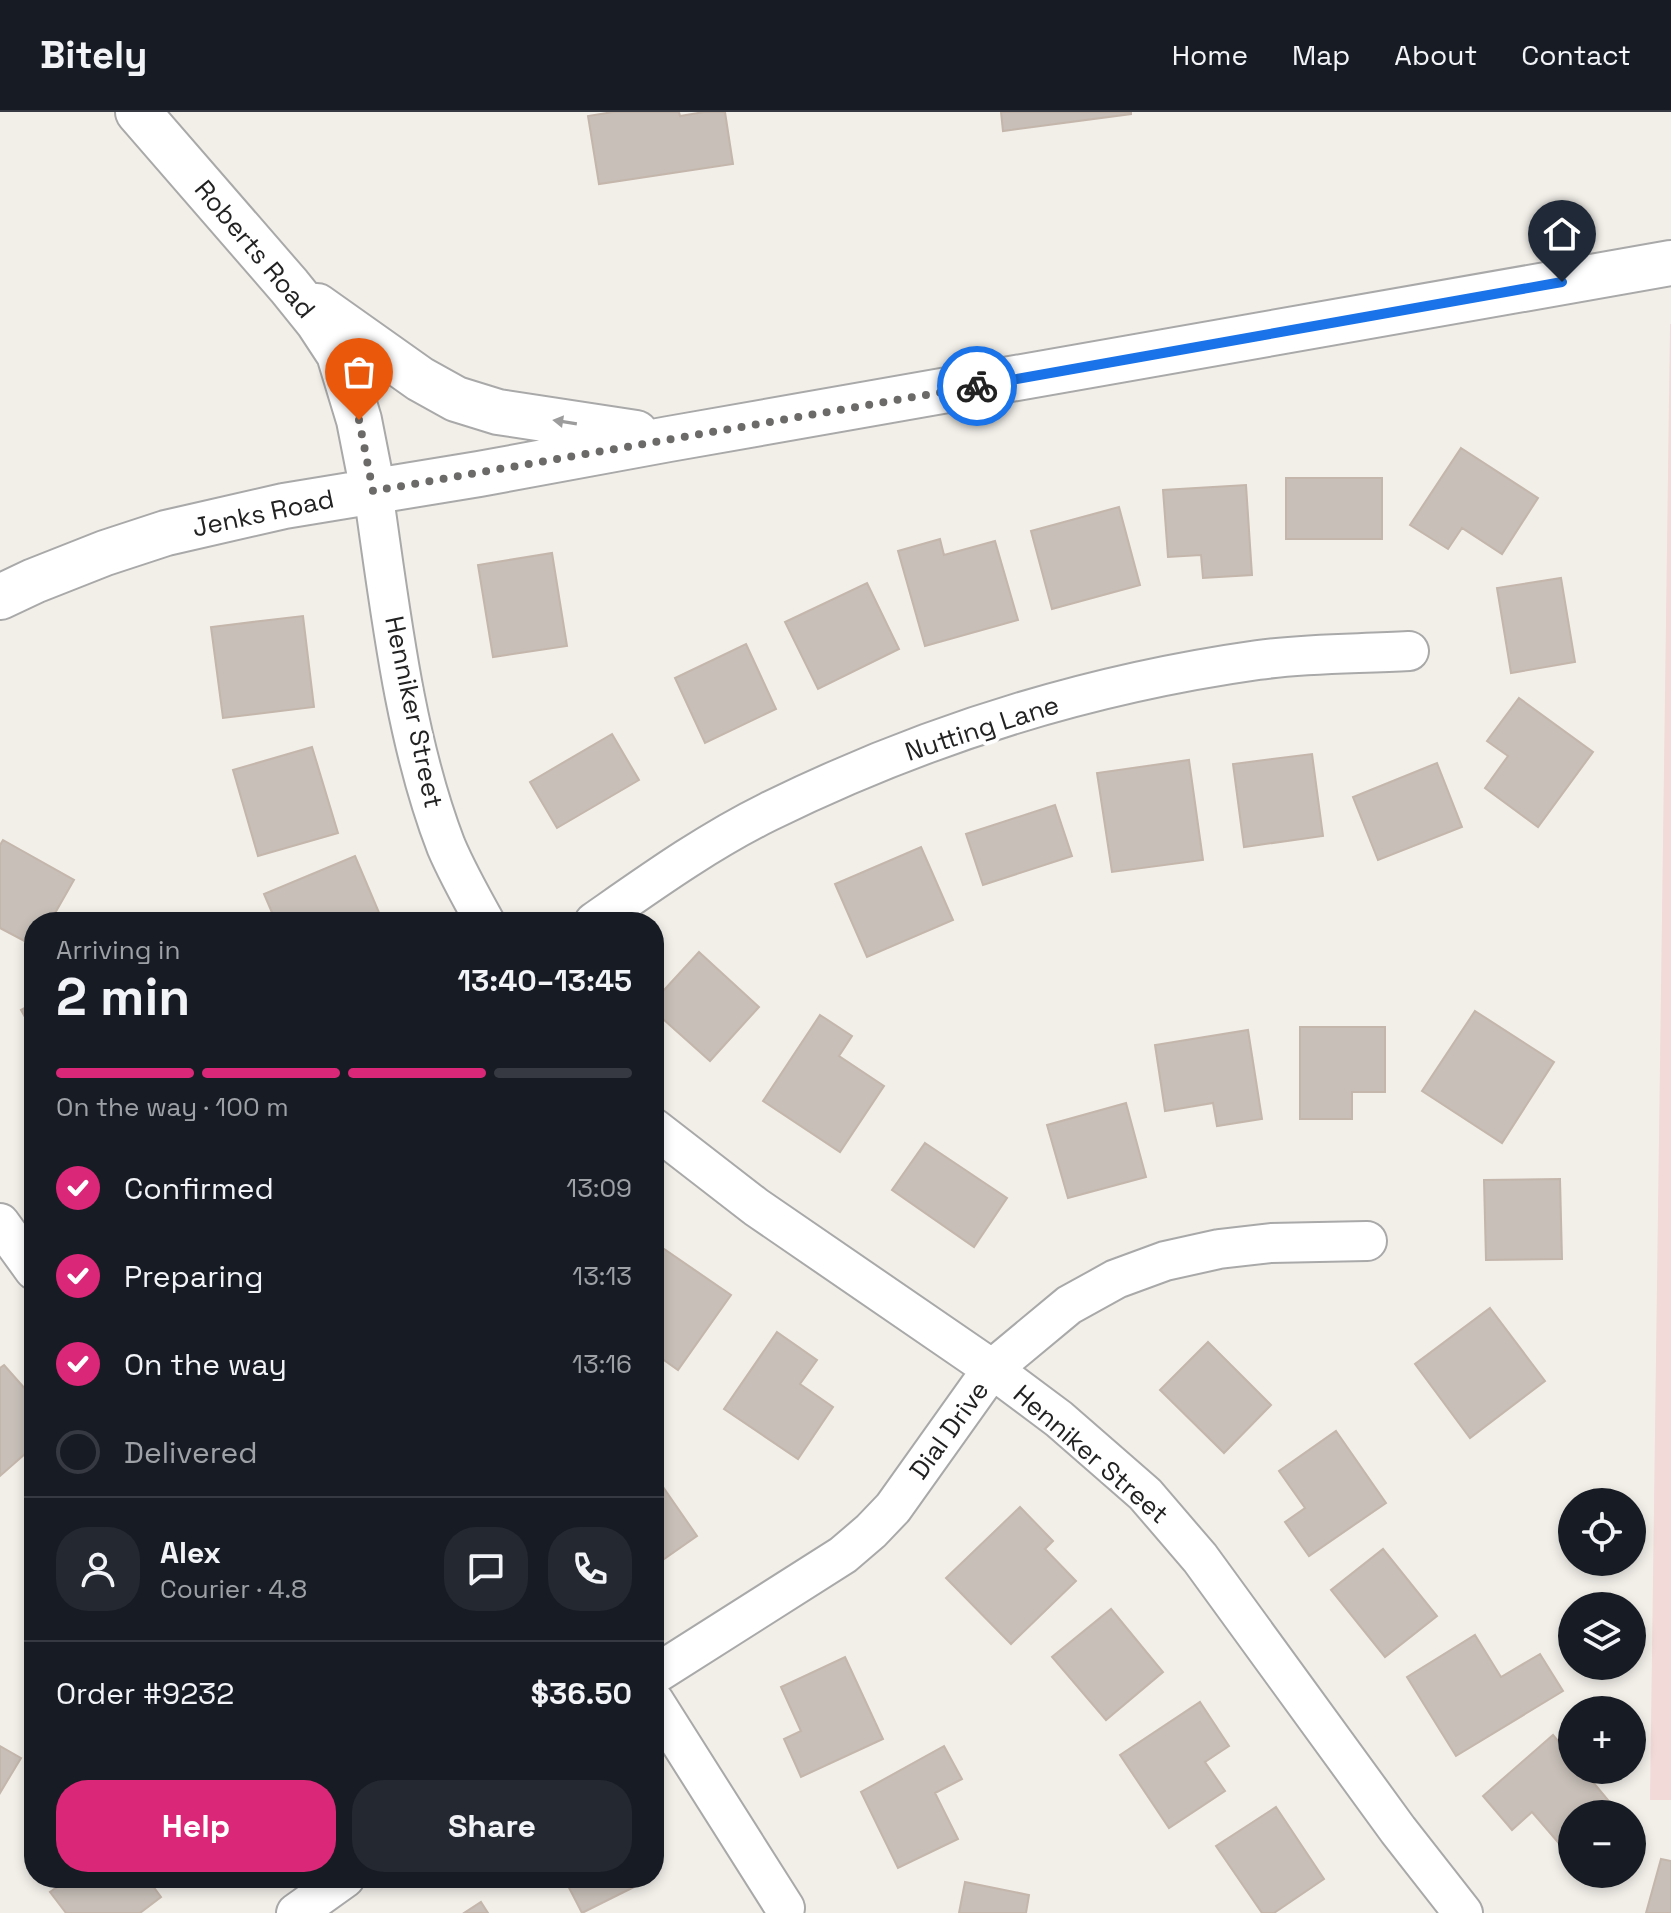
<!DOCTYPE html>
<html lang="en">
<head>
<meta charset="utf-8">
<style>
  :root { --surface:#171b24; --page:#242831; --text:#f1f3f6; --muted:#9ea1a6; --line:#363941; --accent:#db2777 }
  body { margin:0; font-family:"Space Grotesk",sans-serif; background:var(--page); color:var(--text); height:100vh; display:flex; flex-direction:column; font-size:30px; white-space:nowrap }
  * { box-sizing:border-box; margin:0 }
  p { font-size:26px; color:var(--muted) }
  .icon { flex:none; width:44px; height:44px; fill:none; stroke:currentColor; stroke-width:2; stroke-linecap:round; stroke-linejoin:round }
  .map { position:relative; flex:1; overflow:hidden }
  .sheet { position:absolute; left:24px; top:800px; width:640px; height:976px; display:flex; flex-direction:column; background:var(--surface); border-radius:32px; box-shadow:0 4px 12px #0003 }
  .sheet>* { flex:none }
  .fabs { position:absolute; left:1558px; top:1376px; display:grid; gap:16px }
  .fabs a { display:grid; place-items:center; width:88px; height:88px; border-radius:50%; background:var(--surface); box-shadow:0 4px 12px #0003; font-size:40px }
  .pin { position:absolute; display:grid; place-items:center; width:68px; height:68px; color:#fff; margin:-82px -34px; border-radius:50% 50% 50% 0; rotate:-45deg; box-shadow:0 0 8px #0007 }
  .pin .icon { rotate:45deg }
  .courier { position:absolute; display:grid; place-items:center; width:80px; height:80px; margin:-40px; border:6px solid #1a73e8; border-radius:50%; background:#fff; color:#222; box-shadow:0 2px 10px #0007 }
  .headline em { font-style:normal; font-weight:700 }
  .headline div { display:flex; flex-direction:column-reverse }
  .headline { display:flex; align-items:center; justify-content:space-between; height:136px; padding:0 32px }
  h1 { font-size:52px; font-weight:700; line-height:60px }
  .bar { display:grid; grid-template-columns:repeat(4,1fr); gap:12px 8px; align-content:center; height:96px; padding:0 32px }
  .bar i { height:10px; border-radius:6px; background:var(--line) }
  .bar .selected { background:var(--accent) }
  .bar p { grid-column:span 4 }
  .line { display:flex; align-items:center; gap:20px; padding:0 32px; border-top:2px solid var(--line) }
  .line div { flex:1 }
  .round { display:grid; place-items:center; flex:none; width:84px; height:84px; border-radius:32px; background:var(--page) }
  ol { padding:0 32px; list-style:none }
  li { display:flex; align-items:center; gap:24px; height:88px }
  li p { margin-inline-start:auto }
  li .icon { padding:8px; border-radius:50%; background:var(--accent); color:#fff; stroke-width:4 }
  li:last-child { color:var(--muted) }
  li i { width:44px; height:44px; border:4px solid var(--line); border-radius:50% }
  .cta { display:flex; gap:16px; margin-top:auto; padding:16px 32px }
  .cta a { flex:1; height:92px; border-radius:32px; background:var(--accent); color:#fff; font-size:32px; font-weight:700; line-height:92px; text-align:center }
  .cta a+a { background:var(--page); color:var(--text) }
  header { display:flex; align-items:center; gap:48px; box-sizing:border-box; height:112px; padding:0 40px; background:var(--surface); border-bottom:2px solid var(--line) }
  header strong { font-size:38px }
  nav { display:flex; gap:44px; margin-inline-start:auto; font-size:28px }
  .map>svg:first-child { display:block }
</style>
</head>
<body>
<header>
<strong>Bitely</strong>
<nav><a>Home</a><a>Map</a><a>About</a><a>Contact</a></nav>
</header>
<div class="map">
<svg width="1671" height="1801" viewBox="0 0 1671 1801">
  <rect width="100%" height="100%" fill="#f2efe9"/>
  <path fill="#f2dad9" d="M1670,212h1v1476h-21z"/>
  <path fill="#c7bfb8" stroke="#c4b6ab" stroke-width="2" d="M613,0h66l1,4 24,-4h21l8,52 -134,20 -11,-68z
    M1001,0h130v2l-128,17z
    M1461,336l77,50 -36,56 -40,-26 -14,21 -38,-24z
    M1286,366h96v61h-96z
    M1246,373l6,90 -49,3 -2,-23 -33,2 -5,-67z
    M1119,395l21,78 -88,24 -21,-78z
    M940,427l4,16 51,-14 23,79 -93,26 -27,-95z
    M552,441l15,93 -74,11 -15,-92z
    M1561,466l14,84 -64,11 -14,-85z
    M867,471l32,66 -81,40 -33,-67z
    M303,504l11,91 -91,11 -12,-91z
    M746,532l30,65 -71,34 -30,-65z
    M1519,586l74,54 -55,75 -53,-39 23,-32 -21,-15z
    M612,622l27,46 -82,48 -27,-46z
    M312,635l26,86 -80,23 -25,-86z
    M1312,642l11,82 -79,11 -11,-83z
    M1189,648l14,100 -91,12 -15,-99z
    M1437,651l25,64 -84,33 -25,-63z
    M1055,693l17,51 -89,29 -17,-51z
    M3,728l71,40 -24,42h-16v24l-34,-18v-83z
    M921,735l32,73 -86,37 -32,-73z
    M355,744l28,66h-107l-12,-28z
    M699,840l60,55 -49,54 -56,-50v-10z
    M34,891v30l-13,-23z
    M1475,899l79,51 -52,81 -80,-52z
    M820,903l32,21 -13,20 45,30 -44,66 -77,-51z
    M1300,915h85v65h-33v27h-52z
    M1248,918l14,89 -45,7 -4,-23 -48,8 -10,-66z
    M1126,991l20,74 -78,21 -21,-73z
    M925,1031l82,55 -33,49 -82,-57z
    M1560,1067l2,80 -76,1 -2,-80z
    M654,1130l77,53 -53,75 -24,-17z
    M1490,1196l55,73 -75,57 -55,-74z
    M777,1220l40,28 -17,24 33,23 -35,52 -74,-50z
    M1208,1230l63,63 -47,48 -64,-63z
    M4,1253l30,34v47l-34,30v-108z
    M1336,1319l50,72 -77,53 -24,-34 20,-14 -26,-37z
    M661,1372l36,52 -43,30v-77z
    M1020,1395l33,34 -8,8 31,32 -65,63 -65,-66z
    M1383,1437l54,67 -52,41 -54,-67z
    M1111,1497l52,63 -57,48 -54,-63z
    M1475,1523l26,42 39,-23 23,37 -107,65 -49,-79z
    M845,1545l38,82 -82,38 -17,-38 17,-8 -20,-44z
    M1200,1590l29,44 -24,16 20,29 -56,37 -49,-73z
    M1553,1623l19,23v12h11l29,35 -10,9h-30v26l-9,8 -31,-36 -20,18 -29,-34z
    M0,1634l21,12 -21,35z
    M944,1634l18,33 -27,14 23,46 -60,29 -37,-76z
    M1276,1695l48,72 -50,34h-12l-46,-67z
    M1661,1747l10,2v52h-25z
    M70,1766h77l14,19 -21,16h-74l-16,-21z
    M564,1766h80l2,3 -64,32z
    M965,1770l64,13 -3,18h-67z
    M481,1790l7,11h-24z"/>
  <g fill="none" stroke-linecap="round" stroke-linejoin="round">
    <defs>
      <path id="minor" d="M373,379c17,116 31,246 73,355 11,26 25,51 39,76
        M594,810c56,-39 113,-80 174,-110 154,-76 320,-128 490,-152 49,-7 101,-6 151,-9
        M654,1016l102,79 236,162 67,50 86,75 55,64 198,272 65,83
        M0,1111l34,47
        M654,1563l189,-120 28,-24 22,-23 99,-139 77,-64 47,-26 49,-18 54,-12 52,-6 96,-2
        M654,1589l131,207
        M296,1801l49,-35"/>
      <path id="tertiary" d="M138,0l151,174 29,36 21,32 20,66 14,71
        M317,194l103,73 36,20 42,13 138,21
        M0,485l34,-16 71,-28 61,-20 118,-27 195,-32 190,-35 1002,-176"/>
    </defs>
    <use href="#minor" stroke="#a9a9a9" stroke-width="42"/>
    <use href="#tertiary" stroke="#a9a9a9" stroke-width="48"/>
    <use href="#minor" stroke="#fff" stroke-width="38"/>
    <use href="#tertiary" stroke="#fff" stroke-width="44"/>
  </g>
  <defs><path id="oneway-solid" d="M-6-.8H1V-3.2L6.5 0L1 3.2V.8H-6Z" transform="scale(2)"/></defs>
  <use fill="#9c9c9c" href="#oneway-solid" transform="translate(565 310) rotate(-171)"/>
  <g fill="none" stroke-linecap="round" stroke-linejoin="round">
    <path stroke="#6b6a68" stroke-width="8" stroke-dasharray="0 14.4" d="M359,308l14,71 604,-105"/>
    <path stroke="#1a73e8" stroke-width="10" d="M977,274l585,-104"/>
  </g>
  <g text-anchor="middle" stroke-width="8" stroke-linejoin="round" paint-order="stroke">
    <g font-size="26" fill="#222" stroke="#fff">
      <text transform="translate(255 137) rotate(50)" y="9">Roberts Road</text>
      <text transform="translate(263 401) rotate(-12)" y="9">Jenks Road</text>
      <text transform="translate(414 600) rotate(78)" y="9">Henniker Street</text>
      <text transform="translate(982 616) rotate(-18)" y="9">Nutting Lane</text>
      <text transform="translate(949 1318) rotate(-54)" y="9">Dial Drive</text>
      <text transform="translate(1091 1342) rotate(41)" y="9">Henniker Street</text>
    </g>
  </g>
</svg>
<div class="fabs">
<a><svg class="icon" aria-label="locate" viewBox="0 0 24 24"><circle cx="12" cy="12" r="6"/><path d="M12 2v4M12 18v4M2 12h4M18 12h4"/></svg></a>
<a><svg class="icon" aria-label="layers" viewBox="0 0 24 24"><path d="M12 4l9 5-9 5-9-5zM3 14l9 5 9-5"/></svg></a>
<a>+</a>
<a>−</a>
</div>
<div class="pin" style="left:359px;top:308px;background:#ea580c"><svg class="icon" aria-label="bag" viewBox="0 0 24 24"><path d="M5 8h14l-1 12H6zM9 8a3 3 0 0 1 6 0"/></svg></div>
<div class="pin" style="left:1562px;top:170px;background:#1f2937"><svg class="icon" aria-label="home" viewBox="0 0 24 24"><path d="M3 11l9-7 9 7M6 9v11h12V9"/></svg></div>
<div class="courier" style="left:977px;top:274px"><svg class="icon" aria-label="bike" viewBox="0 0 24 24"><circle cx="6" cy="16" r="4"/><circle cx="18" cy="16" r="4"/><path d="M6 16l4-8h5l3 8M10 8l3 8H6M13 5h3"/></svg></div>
<section class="sheet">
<div class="headline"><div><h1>2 min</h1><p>Arriving in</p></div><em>13:40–13:45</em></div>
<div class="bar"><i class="selected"></i><i class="selected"></i><i class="selected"></i><i></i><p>On the way · 100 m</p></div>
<ol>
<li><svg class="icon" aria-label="check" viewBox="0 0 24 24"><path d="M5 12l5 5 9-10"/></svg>Confirmed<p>13:09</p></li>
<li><svg class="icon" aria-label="check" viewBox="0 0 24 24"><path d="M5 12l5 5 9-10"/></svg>Preparing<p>13:13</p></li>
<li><svg class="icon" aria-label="check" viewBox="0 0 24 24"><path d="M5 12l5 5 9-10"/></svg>On the way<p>13:16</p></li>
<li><i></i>Delivered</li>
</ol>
<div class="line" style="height:144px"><a class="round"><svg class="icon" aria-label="person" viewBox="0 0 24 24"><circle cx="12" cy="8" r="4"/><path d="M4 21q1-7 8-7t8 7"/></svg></a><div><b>Alex</b><p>Courier · 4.8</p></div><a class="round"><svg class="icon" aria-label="chat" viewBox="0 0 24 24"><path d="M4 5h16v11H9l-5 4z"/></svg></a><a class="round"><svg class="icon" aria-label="phone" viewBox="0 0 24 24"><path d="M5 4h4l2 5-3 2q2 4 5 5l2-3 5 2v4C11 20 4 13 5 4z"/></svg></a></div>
<div class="line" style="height:104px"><div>Order #9232</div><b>$36.50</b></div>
<div class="cta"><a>Help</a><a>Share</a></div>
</section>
</div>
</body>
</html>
